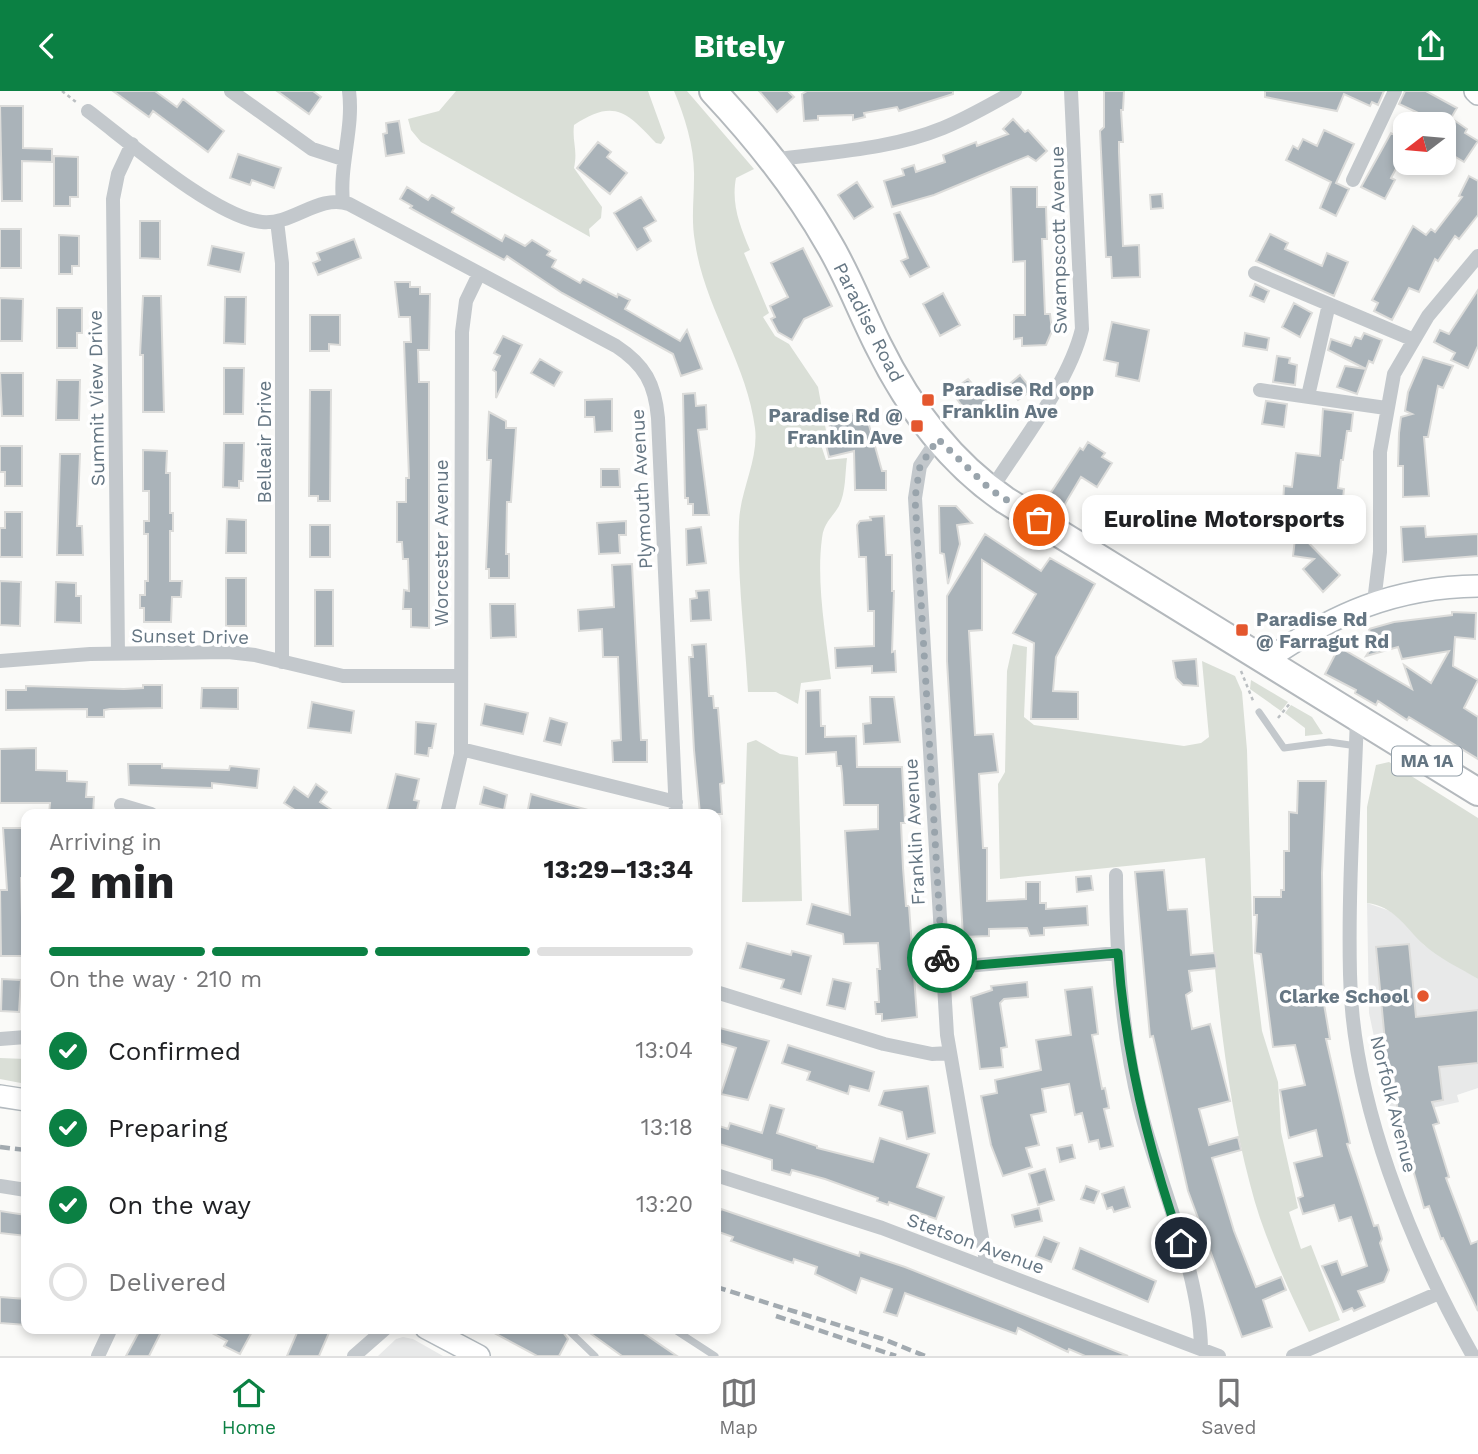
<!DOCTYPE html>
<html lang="en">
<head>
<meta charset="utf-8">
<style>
  :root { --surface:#fff; --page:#f6f6f6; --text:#202124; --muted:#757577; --line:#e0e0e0; --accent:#0b8043 }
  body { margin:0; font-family:"Work Sans",sans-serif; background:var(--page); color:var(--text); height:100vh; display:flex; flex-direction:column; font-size:26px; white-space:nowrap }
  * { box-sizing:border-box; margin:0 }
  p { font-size:23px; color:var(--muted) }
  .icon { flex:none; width:38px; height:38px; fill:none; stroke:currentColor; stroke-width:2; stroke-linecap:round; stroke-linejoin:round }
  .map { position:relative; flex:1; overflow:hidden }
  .details { position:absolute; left:21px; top:718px; width:700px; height:525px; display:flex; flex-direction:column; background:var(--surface); border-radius:14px; box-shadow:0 4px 10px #0003 }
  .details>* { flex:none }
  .needle { width:46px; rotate:254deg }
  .fabs { position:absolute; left:1393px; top:21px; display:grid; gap:14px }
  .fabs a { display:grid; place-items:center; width:63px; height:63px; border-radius:14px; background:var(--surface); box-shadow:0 4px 10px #0003; font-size:35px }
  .pin { position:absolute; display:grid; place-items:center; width:60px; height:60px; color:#fff; margin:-30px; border:4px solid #fff; border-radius:50%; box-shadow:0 2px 7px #0007 }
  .courier { position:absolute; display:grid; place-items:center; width:70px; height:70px; margin:-35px; border:5px solid #0b8043; border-radius:50%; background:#fff; color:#222; box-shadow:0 2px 9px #0007 }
  .bubble { position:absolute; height:49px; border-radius:14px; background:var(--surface); box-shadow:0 4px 10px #0003; font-size:23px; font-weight:700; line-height:49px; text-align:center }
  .summary em { font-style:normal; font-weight:700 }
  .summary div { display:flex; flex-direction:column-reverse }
  .summary { display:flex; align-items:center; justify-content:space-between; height:119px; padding:0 28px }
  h1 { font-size:46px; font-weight:700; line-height:52px }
  .bar { display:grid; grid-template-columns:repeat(4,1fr); gap:10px 7px; align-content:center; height:84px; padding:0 28px }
  .bar i { height:9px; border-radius:5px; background:var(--line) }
  .bar .current { background:var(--accent) }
  .bar p { grid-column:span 4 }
  ol { padding:0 28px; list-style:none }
  li { display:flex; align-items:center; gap:21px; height:77px }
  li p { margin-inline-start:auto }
  li .icon { padding:7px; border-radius:50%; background:var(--accent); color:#fff; stroke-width:4 }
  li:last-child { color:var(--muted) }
  li i { width:38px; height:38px; border:4px solid var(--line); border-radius:50% }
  header { display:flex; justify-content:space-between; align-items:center; height:91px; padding:0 28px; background:var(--accent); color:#fff; font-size:32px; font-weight:700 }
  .tabs { display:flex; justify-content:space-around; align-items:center; height:98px; border-top:2px solid var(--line); background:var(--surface); font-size:19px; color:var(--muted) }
  .tabs a { display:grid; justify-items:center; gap:4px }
  .tabs .current { color:var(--accent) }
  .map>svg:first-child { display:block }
</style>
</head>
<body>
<header><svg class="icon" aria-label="back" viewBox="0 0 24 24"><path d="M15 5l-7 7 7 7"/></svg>Bitely<svg class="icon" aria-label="share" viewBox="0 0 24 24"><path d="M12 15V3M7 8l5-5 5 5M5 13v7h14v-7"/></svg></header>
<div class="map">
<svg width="1478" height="1265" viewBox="0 0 1478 1265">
  <rect width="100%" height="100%" fill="#fafaf8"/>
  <path fill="#e8e9e9" d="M1367,812l23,8 12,9 22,25 54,34v109l-21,7 2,7 -68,15 -22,-104z
    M403,1246l10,2 30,17h-65l18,-17z"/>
  <path fill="#dadfd7" d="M456,0h192l17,47 -4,6 -5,-1c-29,-31 -42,-45 -82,-18 -2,17 4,25 0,43l28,39 -1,11 -12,11 1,8 -169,-95 -10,-12 -3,-11 31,-8z
    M674,0h13l67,78 -18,9c-5,26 4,48 14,72l-6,3 25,60 -6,4 12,19 14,8 29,43 9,49 -8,3 7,21 21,-2c-2,15 -1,34 -8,48 -7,12 -15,16 -17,32 -6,45 4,97 9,141l-30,4 -3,21 -22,-12h-28c-3,-56 -11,-114 -9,-170 1,-31 20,-63 16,-94 -8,-65 -51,-121 -60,-186 -4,-22 -1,-42 -1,-64 1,-29 -9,-61 -20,-87z
    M1013,553l14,3 -3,70 10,8 150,21 17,-3 8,-6 -7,-76 33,15 7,16 5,58 6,208 9,73 16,51 3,50 17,76 -9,4 12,37 10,-4 29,75 -31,12c-23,-48 -46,-96 -59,-148 -28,-106 -35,-217 -45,-326l-205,21 -2,-95 7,-12 2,-101z
    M1251,589l37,22 -7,9 -31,-22z
    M1291,614l21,12 11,17 -18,2v-8l-20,-15z
    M756,649l24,14 18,3 4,144 -60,1 5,-159z
    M1389,671l89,56v161c-18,-11 -40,-21 -55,-35 -18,-17 -29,-38 -56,-41v-96l9,-42z
    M0,967l26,1v25l-26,-5z"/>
  <path fill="#aab3b9" stroke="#dcdcda" stroke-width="2" d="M113,0h42l22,16 6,-8 41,32 -16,21 -55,-41 -4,6z
    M277,0h36l8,6 -12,17z
    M759,0h29l6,6 -17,15z
    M807,0h146v3l-54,17 -2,-4 -33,6 1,4 -12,3v-5l-35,1v4l-14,1 -2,-27z
    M1104,0h20l-1,19h-2l2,32h-4v10l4,94 16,-1 1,32 -28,1 -1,-21h-5l-6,-126 4,-4z
    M1265,0h119l-6,14 -6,-3 -2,4 -26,-12 -7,17 -72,-14z
    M1405,0h21l31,17 -6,10 16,11 -2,4 13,8 -14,21 -20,-12v-26h-19l4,-6 -30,-14z
    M0,15h23v42l29,1v13l-30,-1v40h-20z
    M1013,28l12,13 3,-2 19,21 -11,10 -8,-5 -94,39 -42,12 -8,-26 20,-6 -2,-6 12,-4 2,7 29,-10 -2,-7 33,-13 1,4 31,-12 -5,-5z
    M399,30l5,32 -18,3 -3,-22 4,-1 -1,-10z
    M1324,39l30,14 -18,39 13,6 -13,27 -16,-8 11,-26 -45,-22 7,-14 5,3 5,-10 14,7z
    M1391,42l14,8v11l-14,26 4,2 -10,19 -24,-12z
    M598,51l13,10 -4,5 20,16 -17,21 -33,-26z
    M238,63l43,14 -7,20 -22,-8 -2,5 -20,-7z
    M54,65l24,1v40h-8v9h-16z
    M1469,85l9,5v34l-19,24 -4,-3 -17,25 -3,-2 -16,33 -10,-4 -17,32 -18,-9 4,-8 -6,-3 41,-74 13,9 5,-6 4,3 27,-35 -3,-1z
    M857,91l16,25 -19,12 -16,-24z
    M407,96l21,13 4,-5 22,13 -2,4 50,29 3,-6 20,11 7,-6 18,11 -3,4 9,5 -4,7 28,16 3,-4 34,18 1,-3 12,6 -5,9 55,32 7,-11 15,39 -21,7 -8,-22 -111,-61 -55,-37 -3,4 -94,-52 2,-2 -12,-7z
    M1011,96h26v20h9l1,32h-5l3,75h5l2,17 -6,14 -24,1v-8l-8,1v-24h11v-54l-12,1z
    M1162,103l1,14 -12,1 -1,-14z
    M641,106l15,24 -12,7 7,13 -14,9 -23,-37z
    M900,121l29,55 -19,10 -9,-16 7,-3 -14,-44z
    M140,130h20v38l-20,-1z
    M0,138h21v39h-21z
    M1270,143l18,9 -3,6 37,17 5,-13 21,9 -14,34 -78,-35z
    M59,144l20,1v30h-7v8h-13z
    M354,148l7,19 -43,17 -5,-12 7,-3 -3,-7z
    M212,155l32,7 -4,19 -32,-7z
    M803,157l29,58 -28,13 -12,21 -14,-8 -7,-13 4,-2 -5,-11 18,-9 -17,-34z
    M395,191h15v5h10v7h10l-1,56h-11l1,32h10v246l-18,-1v-18h-8l1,-19 5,1 -1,-32h-5l-1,-17h-5v-40h9v-24h3l-5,-136h7l-1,-25h-11z
    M1255,193l14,7 -5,11 -14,-6z
    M1478,199v56l-10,22 -17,-8 4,-7 -21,-11 6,-12 9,4z
    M943,202l17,32 -20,11 -17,-32z
    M143,205h18l3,116h-21v-57h-3z
    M225,206h21l-1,47 -21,-1z
    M0,207l23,1 -1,42h-22z
    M1294,212l18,10 -12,24 -18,-10z
    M57,217h25v25h-5v15h-20z
    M310,224h30v30l-11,-1v7h-19z
    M1112,231l37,8 -10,51 -23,-5 2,-13 -14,-3z
    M1245,242l24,5 -2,12 -24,-4z
    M1364,242l18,7 -9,23 -4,-2 -3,8 -38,-19 3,-11 20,7 4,-9 6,2z
    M503,245l19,9 -26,53v-26l-3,-2 7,-14 -6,-3z
    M1277,265l13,2 -1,5 8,2 -2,20 -22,-3z
    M1423,266l30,9 -10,22 -5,-2 -10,51h-4l5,59 -26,1v-31h-5l1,-33 2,-16 11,-3 -7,-3 3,-19z
    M540,268l22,13 -8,14 -23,-13z
    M1345,275l21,3 -9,25 -20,-7z
    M224,277h20l-1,46h-19z
    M0,282h23v43h-21z
    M1020,284l12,15 -14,10 -11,-14z
    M968,288l21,25 -19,13 -19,-26z
    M57,289h23l-1,40h-23z
    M310,299h21l-1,111h-12v-5h-9z
    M695,302l1,13 10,-1 1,24 -9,1 11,85h-16v-11h-5v-6h-3l-2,-104z
    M612,308v32l-17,1 -1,-15h-9v-17z
    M1266,310l21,3 -3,23 -22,-3z
    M1323,318l30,4 -2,18h-4l-4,29h-2l-3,28 6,1 -3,28h5l-2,21 -33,-3 3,-28 -31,-2 1,-19 8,1 4,-34 24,3z
    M865,320l17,60h4v19h-31l-1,-39 -25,6 -4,-16 8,-2 -5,-20z
    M489,321l17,9v7h10l-5,74h-4l-1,52h3v24h-20v-9h-3l5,-109h-4v-9z
    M1088,351l17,11 -3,4 10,6 -15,24 -16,-10 -19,32 -16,-9 34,-52 3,2z
    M224,352h20l-1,38h-4v7l-16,-1z
    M0,355h22v40h-17v-14h-5z
    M143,359l24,1 -1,22h4v40h3v18h-3v50h12l-1,16h-9l-1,25h-27v-14h-4v-13h5v-14h3v-47h-4v-13h5v-30h-6z
    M60,363h20l-3,72h5l1,29h-26z
    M601,378h18l1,18h-19z
    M939,415h17l16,17 -15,2 3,19 -12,40 -4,-30 -4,-1z
    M5,421h17v45h-22v-29h5z
    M884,425l2,39h6v36h2l-2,61 3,-1 1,21 -24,1v-7l-36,2 -1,-20 39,-2v-35h-6l-2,-54h-7l-2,-32 3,-4 11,-1 -1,-3z
    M227,428l19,1v33h-20z
    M626,430v14h-7l1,18 -21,1 -2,-31z
    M310,434h20v32h-20z
    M1425,435l1,11 52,-3v22l-75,6 -2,-35z
    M701,436l5,36 -19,2 -1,-36z
    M1296,439l44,45 -17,17 -20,-23 11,-10 -21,-3z
    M985,443l56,37 9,-13 45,26 -39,73 -3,34 25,1v27h-47l3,-76 -21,-10 23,-39 -54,-34v70l-13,1 6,104 18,-1 5,38 -19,2 4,74h4v53l39,-2v-17h14v21h6v6l41,-3 1,19 -44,3v7l-14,1 -3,-8 -38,1v7l-26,1 -16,-276v-65z
    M632,473l9,176h6v22h-34l-1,-21 9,-1 -3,-83h-15l-1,-28 -23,2 -1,-21 36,-3 -2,-42z
    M226,487h20v48h-20z
    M0,490l21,1 -1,44 -20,-1z
    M56,491l20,1v13h5v27l-26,-1z
    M315,499h18v56h-18z
    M709,499l2,30 -20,1 -1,-22 7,-1 -1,-7z
    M490,513h25l1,33 -25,1z
    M1452,521l24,1 -1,26 -20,-2 -2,29 25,14 -14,28 14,9v42l-69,-42 -2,3 -29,-19 -2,4 -21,-12 1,-3 -31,-16 14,-27 73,42 -8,-24 27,18 18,-32 -47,8 -4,-12 -32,9 7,-11 -4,-16 25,-7 58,-7z
    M706,553l3,52h4l1,12h4l6,75 -4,1 2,30h-22l-6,-64 -5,-93h4l-1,-12z
    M1196,568l2,27 -15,-1 -7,-7 -3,-17z
    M143,594h19v23l-52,1 -6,1v7h-17v-8l-81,1v-20h20v-4l98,3 19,-1z
    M202,597h36v21l-37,-1z
    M820,599l1,36h4v11l31,-1 1,31h45l3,56h-4l2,45 3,38h3l8,111 -35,4v-7h-6l-1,-12h4l-2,-33h3l-2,-26 -34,1 -1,-10 -36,-10 5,-20 38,11 -5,-84 33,-2v-24h-34l-2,-32 -1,-7h-4l-1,-14 -30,2v-63z
    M870,606h24l6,45 -36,2 -1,-20 8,-1z
    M312,611l42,9 -3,22 -43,-5z
    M485,613l43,9 -5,21 -42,-9z
    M550,627l17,5 -6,22 -17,-4z
    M416,631l20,2 -4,24h-3l-1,8 -13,-2z
    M36,657v22l31,1v10l20,1 -1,15h8l-1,17h-44l1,-11h-50v-54z
    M128,673h34v4l67,2 1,-4 29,3 -2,19 -45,-5v5l-83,-3z
    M396,683l23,5 -5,21 5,1 -3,13h-30z
    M1298,690h28l-4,92 1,109 3,22h-2l6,35h-4l24,104 -3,1 27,82 4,-1 4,14 -2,4 9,27 -5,12 -26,9 7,15 -11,5 -2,-3 -9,4 -21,-46 15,-5 5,14 25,-9 -16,-49 -12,4 -5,-16 -31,9 -5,-16 5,-2 -9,-33 28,-7 -6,-26 -27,8 -9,-48 25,-5 -10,-40 -22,2 -12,-93 -6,-1 2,-38h-3v-18h27v-7h3v-39h5v-39l8,1z
    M316,693l11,8 -7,10 18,12h-37l-17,-11 10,-16 14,10z
    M484,696l23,8 -3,15 -24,-6z
    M531,703l57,16v4h-61z
    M3,737h22l1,50h-5l2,78h-22l-1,-66h7z
    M1164,779l4,40 19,-1 4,46 24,-2 2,15 -28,3 3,20 -6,4 6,34 18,-5 20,77 -31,8 10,36 29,-8 3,13 -29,8 22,73 22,56 25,-10 5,13 -23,10 9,27 -30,10 -54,-146 -35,-155 -3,1 -15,-165z
    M1091,785l2,14 -16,2 -1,-15z
    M747,852l44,12 1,-4 19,5 -10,38 -20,-6 3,-8 -44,-12z
    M1409,853l7,73 62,-7v53l-39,4 4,33 -11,2 7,21 -6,2 16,52 -3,1 25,66 7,-3v70l-35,-73 -2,1 -12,-33 -5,2 -19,-66 -4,1 -6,-20 4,-1 -6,-50 -5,1 -12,-126z
    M2,888l19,1 -2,32 -18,-1z
    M833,888l18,4 -6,26 -18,-4z
    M1027,891l1,15 -24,2 -4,4 7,44 -6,1 2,19 -23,2 -9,-72 21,-7 -1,-4z
    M1092,896l6,47 -6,1 10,54 3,-1 4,20 -5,1 9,37 -13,3 -2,-9 -9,2 -7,-29 -7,2 -6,-31 -27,5 4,23 -15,3 8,30 -13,3 6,19 -29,9 -12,-31 -10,-49 16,-3 -2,-13 46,-10 -5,-30 35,-5 -6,-45z
    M716,936l53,14 -21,59 -27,-6 15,-46 -20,-6z
    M788,954l86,27 -5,19 -19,-5 -2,8 -41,-14 3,-8 -28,-9z
    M928,995l7,47 -28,6 -5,-27 -23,-7 5,-14z
    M770,1014l14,4 -7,24 40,13v2l56,14 7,-24 49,16 -12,33 27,10 -8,22 -47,-17 -1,3 -11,-4 1,-3 -53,-19 -33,-9 -2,5 -18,-5v-10l-56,-17v-18l12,4 2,-6 32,10z
    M1072,1054l3,13 -15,4 -3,-14z
    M1045,1078l9,31 -16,5 -9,-31z
    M1086,1095l13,5 -5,12 -13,-4z
    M1124,1096l6,20 -16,5 -2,-5 -5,2 -5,-15z
    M1039,1117l3,13 -27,6 -3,-12z
    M721,1118l138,47 1,-4 45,15 223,89h-43l-16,-7 -1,3 -50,-24 -2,6 -111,-41 -8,23 -13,-4 8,-23 -31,-11 -5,15 -41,-19 2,-7 -23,-8 -1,4 -62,-22 2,-4 -17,-6v-15h2z
    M0,1120l26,4v21l-26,-3z
    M1044,1146l15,6 -8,19 -15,-6z
    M1080,1157l76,33 -8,21 -75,-33z
    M0,1206l26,2v26l-26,-2z
    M141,1237h22l-14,28h-23z
    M203,1237h51l-14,26 -16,-8 3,-5z
    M299,1237h32l-12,28h-32z
    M485,1237h75l8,11 -9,17h-22z
    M583,1237h53l41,28h-55z"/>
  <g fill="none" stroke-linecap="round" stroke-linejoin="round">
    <defs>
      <path id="secondary" d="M1475,0l3,3
        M1265,570c68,-47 129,-74 213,-75
        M0,1005l26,4
        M426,1237l53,28"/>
      <path id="highway" d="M713,0c44,47 84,97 116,153 19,32 32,67 49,101 30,61 70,116 127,155l473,292"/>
    </defs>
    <use href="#secondary" stroke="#b3babf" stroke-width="24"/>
    <use href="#highway" stroke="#b4b9bd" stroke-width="30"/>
    <path stroke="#bbbfc2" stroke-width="2.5" stroke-dasharray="3.5 3.5" stroke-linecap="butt" d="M62,0l14,11
      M1241,580l13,32
      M1278,627l13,-16"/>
    <path stroke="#c3c8cc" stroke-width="7" d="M1259,621l25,36 45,-6 28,4
      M566,1237l29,28
      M672,1237l43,28"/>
    <path stroke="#c3c8cc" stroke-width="14" d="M231,0l81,58 31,10
      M88,20c40,30 127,106 174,111 31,3 56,-28 87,-18l267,142c29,19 39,38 42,72l18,396
      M772,69c57,-8 117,-10 171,-32 25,-10 48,-24 72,-37
      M1353,89l42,-89
      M343,111c-4,-37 11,-74 6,-111
      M277,130l5,42v399
      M1255,182l159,67
      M1260,299l126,18
      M1308,305l21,-92
      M938,348l-18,27 -5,32 32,537 40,232
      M991,399c30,-48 78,-107 91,-161l-11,-238
      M1374,511l6,-50v-100l14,-78 34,-58 50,-60
      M118,563l-5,-455 5,-25 14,-30
      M0,570l90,-7 138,-2 27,3 88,21h117
      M1357,627c-3,85 -9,171 -7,256 2,128 61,272 123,382
      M461,658l215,53
      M121,714l30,9
      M447,723l14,-60 1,-422 4,-31 13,-27
      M1116,784c0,77 5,157 24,233 19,76 60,164 61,241
      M943,877l175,-15
      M716,901l168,52 48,10 17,-1
      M0,948l26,-2
      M716,1084l166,53 337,128
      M0,1095l26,4
      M98,1265l13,-28
      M354,1265l32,-28
      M1293,1265l146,-63"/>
    <use href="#secondary" stroke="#fff" stroke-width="21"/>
    <use href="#highway" stroke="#fff" stroke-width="26"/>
    <path stroke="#a2aab0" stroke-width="4.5" stroke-dasharray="10 5" stroke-linecap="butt" d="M0,1056l26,3
      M716,1196l167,52 42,17
      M776,1225l120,40"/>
  </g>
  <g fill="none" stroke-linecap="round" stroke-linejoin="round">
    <path stroke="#99a4ac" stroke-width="7" stroke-dasharray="0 12.6" d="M942,867l-27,-460 5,-32 18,-27 53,51 48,30"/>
    <path stroke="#0b8043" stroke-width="9" d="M942,867l1,10 175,-15c7,100 30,196 63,290"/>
  </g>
  <g fill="#e4572e" stroke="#fff" stroke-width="2.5">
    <rect x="921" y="302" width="14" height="14" rx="3.5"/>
    <rect x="910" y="328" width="14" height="14" rx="3.5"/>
    <rect x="1235" y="532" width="14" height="14" rx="3.5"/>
    <circle cx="1423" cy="905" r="7"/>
  </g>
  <g text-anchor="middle" stroke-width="7" stroke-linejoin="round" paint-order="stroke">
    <rect fill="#fff" stroke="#939fa8" stroke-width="2" x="1392" y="655.5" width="70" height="29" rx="5"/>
    <g font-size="18" font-weight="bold" fill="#657683">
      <text x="1427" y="676">MA 1A</text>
    </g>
    <g font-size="19" fill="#657683" stroke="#fff">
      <text transform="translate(1058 149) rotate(-91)" y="7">Swampscott Avenue</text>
      <text transform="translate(869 231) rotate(63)" y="7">Paradise Road</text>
      <text transform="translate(96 307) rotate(-91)" y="7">Summit View Drive</text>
      <text transform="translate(264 351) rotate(-90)" y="7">Belleair Drive</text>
      <text transform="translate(641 398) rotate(-93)" y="7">Plymouth Avenue</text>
      <text transform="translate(441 452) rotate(-90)" y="7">Worcester Avenue</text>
      <text transform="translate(190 545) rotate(1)" y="7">Sunset Drive</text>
      <text transform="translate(914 741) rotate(-93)" y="7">Franklin Avenue</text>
      <text transform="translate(1394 1013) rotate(76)" y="7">Norfolk Avenue</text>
      <text transform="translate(976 1152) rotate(20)" y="7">Stetson Avenue</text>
    </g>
    <g font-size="19" font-weight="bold" fill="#657683" stroke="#fff" text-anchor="start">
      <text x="942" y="305">Paradise Rd opp<tspan x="942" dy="22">Franklin Ave</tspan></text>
      <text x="903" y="331" text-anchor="end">Paradise Rd @<tspan x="903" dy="22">Franklin Ave</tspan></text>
      <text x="1256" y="535">Paradise Rd<tspan x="1256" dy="22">@ Farragut Rd</tspan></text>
      <text x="1409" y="912" text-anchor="end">Clarke School</text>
    </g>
  </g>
</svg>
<div class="fabs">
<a><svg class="needle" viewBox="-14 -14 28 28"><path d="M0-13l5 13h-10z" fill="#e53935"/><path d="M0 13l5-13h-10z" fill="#757577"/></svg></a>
</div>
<div class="pin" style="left:1039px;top:429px;background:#ea580c"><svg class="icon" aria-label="bag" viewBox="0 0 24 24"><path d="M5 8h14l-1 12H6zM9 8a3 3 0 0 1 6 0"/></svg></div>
<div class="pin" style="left:1181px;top:1152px;background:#1f2937"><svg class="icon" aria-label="home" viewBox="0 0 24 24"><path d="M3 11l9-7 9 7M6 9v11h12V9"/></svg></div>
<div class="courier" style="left:942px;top:867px"><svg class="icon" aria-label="bike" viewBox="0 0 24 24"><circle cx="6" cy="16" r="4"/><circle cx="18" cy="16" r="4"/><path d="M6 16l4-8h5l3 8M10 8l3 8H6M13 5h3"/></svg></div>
<div class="bubble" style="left:1082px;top:404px;width:284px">Euroline Motorsports</div>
<section class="details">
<div class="summary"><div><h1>2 min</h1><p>Arriving in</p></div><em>13:29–13:34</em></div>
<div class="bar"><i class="current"></i><i class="current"></i><i class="current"></i><i></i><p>On the way · 210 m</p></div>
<ol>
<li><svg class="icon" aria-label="check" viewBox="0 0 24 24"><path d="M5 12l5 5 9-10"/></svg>Confirmed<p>13:04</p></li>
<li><svg class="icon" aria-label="check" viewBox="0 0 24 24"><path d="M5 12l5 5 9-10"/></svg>Preparing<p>13:18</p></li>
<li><svg class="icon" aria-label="check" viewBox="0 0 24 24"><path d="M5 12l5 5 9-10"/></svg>On the way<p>13:20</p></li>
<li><i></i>Delivered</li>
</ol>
</section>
</div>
<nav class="tabs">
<a class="current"><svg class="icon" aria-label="home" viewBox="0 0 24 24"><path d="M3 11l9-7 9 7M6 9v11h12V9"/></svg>Home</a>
<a><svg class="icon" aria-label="map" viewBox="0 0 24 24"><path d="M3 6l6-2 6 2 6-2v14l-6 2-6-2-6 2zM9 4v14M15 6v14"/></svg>Map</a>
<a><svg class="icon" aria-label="saved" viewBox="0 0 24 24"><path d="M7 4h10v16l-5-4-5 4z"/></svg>Saved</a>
</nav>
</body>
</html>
